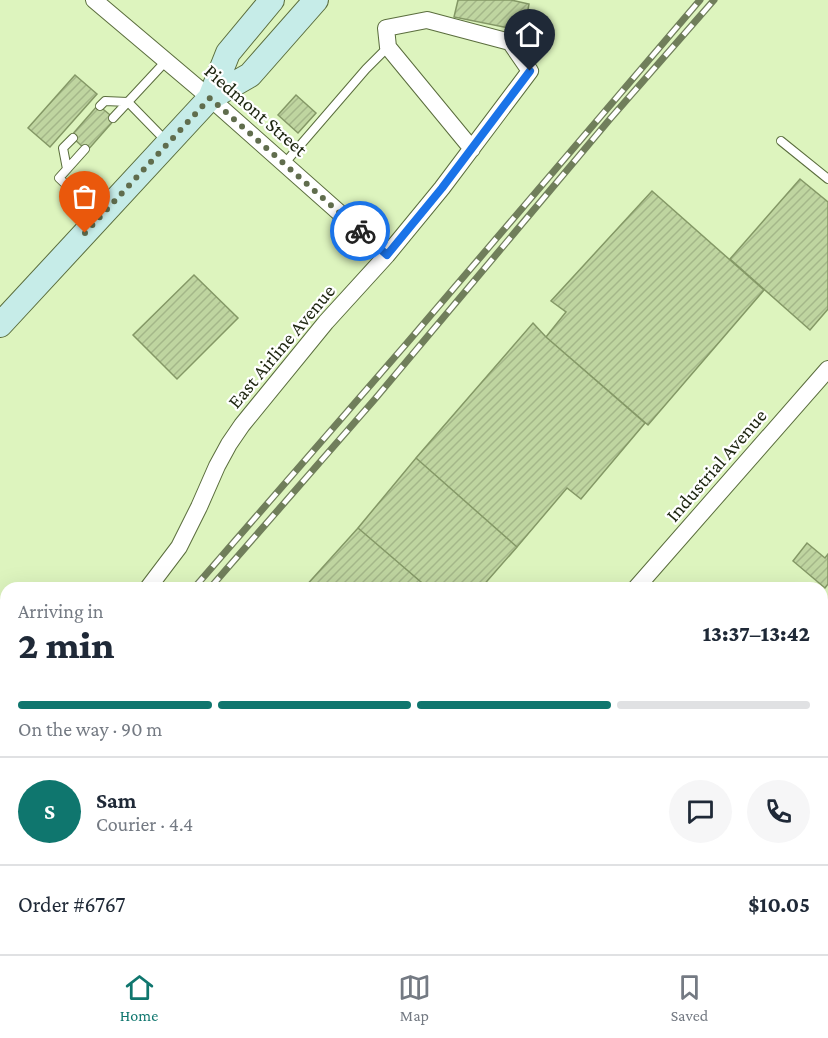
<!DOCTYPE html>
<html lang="en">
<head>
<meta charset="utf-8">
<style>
  :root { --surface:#fff; --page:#f6f6f7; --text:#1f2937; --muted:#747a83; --line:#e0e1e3; --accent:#0f766e }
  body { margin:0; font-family:"Crimson Pro",serif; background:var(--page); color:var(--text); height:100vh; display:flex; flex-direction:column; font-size:22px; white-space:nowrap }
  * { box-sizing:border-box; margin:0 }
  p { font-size:20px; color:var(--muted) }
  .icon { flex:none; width:33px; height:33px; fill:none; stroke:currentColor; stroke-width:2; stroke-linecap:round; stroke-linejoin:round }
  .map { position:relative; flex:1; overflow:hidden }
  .sheet { position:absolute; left:0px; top:582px; width:828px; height:372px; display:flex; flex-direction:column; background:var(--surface); border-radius:18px 18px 0 0; box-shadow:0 6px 24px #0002 }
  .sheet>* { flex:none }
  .pin { position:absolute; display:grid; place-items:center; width:51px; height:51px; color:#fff; margin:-62px -26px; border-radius:50% 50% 50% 0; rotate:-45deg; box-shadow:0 0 6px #0007 }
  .pin .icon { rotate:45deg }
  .courier { position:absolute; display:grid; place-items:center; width:60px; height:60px; margin:-30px; border:4px solid #1a73e8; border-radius:50%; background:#fff; color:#222; box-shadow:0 2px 8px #0007 }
  .head em { font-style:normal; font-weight:800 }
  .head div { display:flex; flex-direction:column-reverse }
  .head { display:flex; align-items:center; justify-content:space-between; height:102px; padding:0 18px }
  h1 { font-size:39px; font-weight:800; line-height:45px }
  .bar { display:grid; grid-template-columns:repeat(4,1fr); gap:9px 6px; align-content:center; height:72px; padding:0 18px }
  .bar i { height:8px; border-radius:4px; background:var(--line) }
  .bar .selected { background:var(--accent) }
  .bar p { grid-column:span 4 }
  .line { display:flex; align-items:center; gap:15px; padding:0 18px; border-top:2px solid var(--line) }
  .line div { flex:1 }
  .round { display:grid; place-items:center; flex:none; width:63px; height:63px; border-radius:32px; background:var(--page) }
  .tab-bar { display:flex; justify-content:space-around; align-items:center; height:84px; border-top:2px solid var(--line); background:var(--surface); font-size:16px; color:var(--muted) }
  .tab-bar a { display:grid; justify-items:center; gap:3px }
  .tab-bar .selected { color:var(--accent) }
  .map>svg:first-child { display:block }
</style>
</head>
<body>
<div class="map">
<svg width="828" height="954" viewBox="0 0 828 954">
  <defs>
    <pattern id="building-hatch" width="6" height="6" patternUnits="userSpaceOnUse" patternTransform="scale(1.5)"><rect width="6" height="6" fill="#bfd5a0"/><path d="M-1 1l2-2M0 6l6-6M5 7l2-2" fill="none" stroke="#a4b789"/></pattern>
  </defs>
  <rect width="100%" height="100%" fill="#ddf4be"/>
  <path fill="url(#building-hatch)" stroke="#849866" stroke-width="1.5" d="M458,0h53l18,4 -5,27 -70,-14z
    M75,75l22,19 -47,53 -22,-19z
    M296,95l20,18 -18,20 -20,-18z
    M98,105l17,14 -28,32 -16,-15z
    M800,179l28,23v107l-18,21 -80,-71z
    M652,191l112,99 -116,135 -102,-88 20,-25 -15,-11z
    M194,275l44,43 -61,61 -44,-44z
    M533,323l13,14 99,86 -64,76 -14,-11 -50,59 -101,-89z
    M416,458l101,89 -36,41h-53l-70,-60z
    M358,528l70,60h-124z
    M807,543l18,15 3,-4v30l-3,4 -32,-27z
    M828,857v26l-6,8v-26z
    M19,948h233l7,6h-233z
    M655,948h16l7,6h-28z
    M748,948h26l1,1 -5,5h-23l-2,-2z
    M802,948h12l7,6h-24z"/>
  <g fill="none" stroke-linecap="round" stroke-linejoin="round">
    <defs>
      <path id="service" d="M100,106l5,-5 23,1 40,41
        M113,118l53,-57
        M781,141l47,38
        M85,149l-26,29 41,39
        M284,164l82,-95 22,-22
        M67,169l-4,-21 10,-10
        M0,871l6,-4"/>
      <path id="minor" d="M94,0l116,98 177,157
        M148,588l31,-41 20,-40 18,-41 12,-22 13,-19 84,-103 61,-67 55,-67 88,-117 -20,-29 -83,-22 -41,8 2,19 84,102
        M636,588l192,-219
        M822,667l6,-7
        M0,758l6,-7
        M316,954l5,-6
        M574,954l5,-6"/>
      <path id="secondary" d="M210,98l18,-45 44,-53
        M0,325l210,-227 40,-23 66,-75"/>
    </defs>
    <use href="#service" stroke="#5a6d3d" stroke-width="10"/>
    <use href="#minor" stroke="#5a6d3d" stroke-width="18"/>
    <use href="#secondary" stroke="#5a6d3d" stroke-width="26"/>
    <use href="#service" stroke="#fff" stroke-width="8"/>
    <use href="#minor" stroke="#fff" stroke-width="16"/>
    <use href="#secondary" stroke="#c6ece8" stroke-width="24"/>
    <defs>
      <path id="rail" d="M194,588l213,-245 293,-343
        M210,588l165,-189 235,-280 104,-119
        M0,811l6,-7
        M0,828l6,-7"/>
    </defs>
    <use href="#rail" stroke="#707e5b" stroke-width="7"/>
    <use href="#rail" stroke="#fff" stroke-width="4.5" stroke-dasharray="14" stroke-linecap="butt"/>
  </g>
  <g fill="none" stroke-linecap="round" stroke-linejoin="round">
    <path stroke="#606d4d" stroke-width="6" stroke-dasharray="0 10.8" d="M85,233l125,-135 150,133"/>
    <path stroke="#1a73e8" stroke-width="8" d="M360,231l27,24 55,-67 88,-117"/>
  </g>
  <g text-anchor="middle" stroke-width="4.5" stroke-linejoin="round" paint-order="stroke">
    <g font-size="20" fill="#1d2510" stroke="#fff">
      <text transform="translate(256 110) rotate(41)" y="7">Piedmont Street</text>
      <text transform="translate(281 346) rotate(-50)" y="7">East Airline Avenue</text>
      <text transform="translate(716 465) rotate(-49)" y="7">Industrial Avenue</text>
    </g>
  </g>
</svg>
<div class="pin" style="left:85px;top:233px;background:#ea580c"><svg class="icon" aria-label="bag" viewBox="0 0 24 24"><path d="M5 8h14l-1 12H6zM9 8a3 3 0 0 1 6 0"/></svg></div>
<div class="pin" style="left:530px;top:71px;background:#1f2937"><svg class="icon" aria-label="home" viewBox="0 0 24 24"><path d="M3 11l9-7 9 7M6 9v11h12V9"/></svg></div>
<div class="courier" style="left:360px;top:231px"><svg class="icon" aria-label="bike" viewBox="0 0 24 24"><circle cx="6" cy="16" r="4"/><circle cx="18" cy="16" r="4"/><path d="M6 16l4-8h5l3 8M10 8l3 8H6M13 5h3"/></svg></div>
<section class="sheet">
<div class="head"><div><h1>2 min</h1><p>Arriving in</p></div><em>13:37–13:42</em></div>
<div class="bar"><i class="selected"></i><i class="selected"></i><i class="selected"></i><i></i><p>On the way · 90 m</p></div>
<div class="line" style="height:108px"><b class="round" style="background:var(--accent);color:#fff">S</b><div><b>Sam</b><p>Courier · 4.4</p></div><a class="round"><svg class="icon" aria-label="chat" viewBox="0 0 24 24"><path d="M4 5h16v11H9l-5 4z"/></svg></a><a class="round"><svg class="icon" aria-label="phone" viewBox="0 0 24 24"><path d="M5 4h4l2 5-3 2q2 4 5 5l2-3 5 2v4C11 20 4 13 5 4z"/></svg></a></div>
<div class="line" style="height:78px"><div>Order #6767</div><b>$10.05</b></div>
</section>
</div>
<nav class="tab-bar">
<a class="selected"><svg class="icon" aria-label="home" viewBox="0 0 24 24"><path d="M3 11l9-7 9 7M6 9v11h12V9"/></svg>Home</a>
<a><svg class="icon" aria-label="map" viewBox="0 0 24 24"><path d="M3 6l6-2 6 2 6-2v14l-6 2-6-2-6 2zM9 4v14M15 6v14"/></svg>Map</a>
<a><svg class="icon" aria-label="saved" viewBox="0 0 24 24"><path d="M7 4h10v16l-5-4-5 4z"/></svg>Saved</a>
</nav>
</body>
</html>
